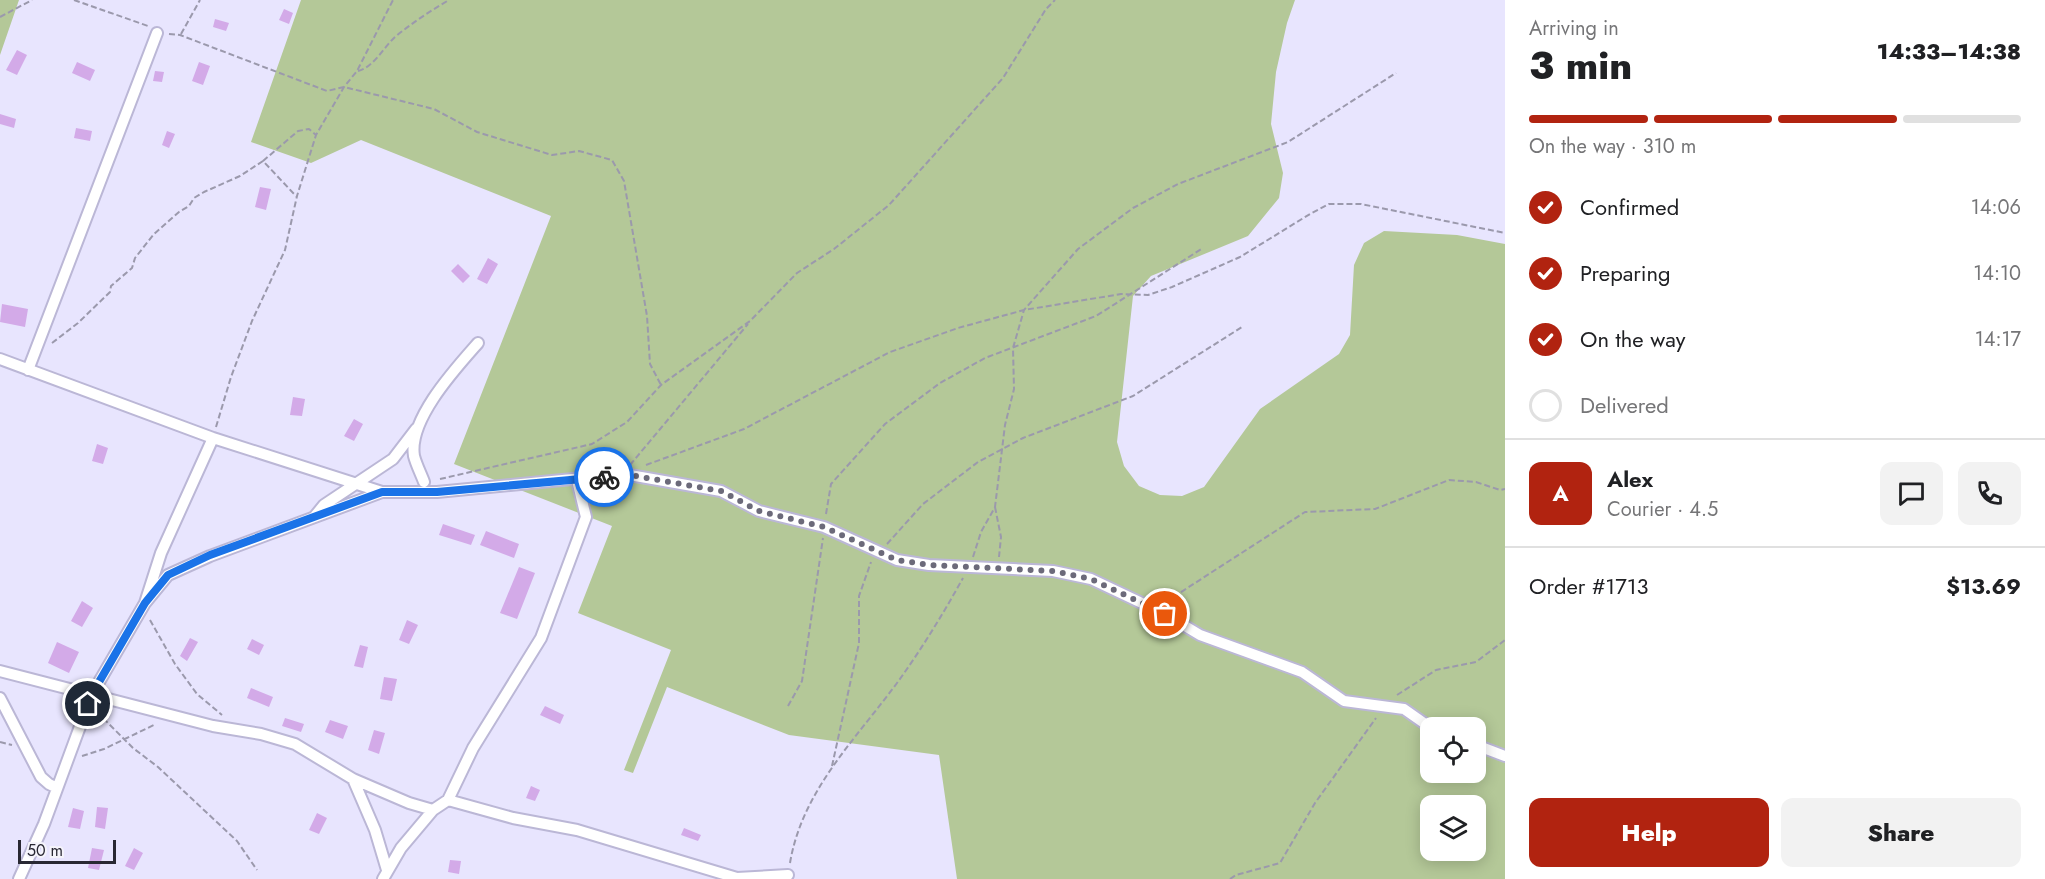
<!DOCTYPE html>
<html lang="en">
<head>
<meta charset="utf-8">
<style>
  :root { --surface:#fff; --page:#f2f2f2; --text:#202124; --muted:#757577; --line:#e0e0e0; --accent:#b12310 }
  body { margin:0; font-family:Jost,sans-serif; background:var(--page); color:var(--text); height:100vh; display:flex; flex-direction:column; font-size:22px; white-space:nowrap }
  * { box-sizing:border-box; margin:0 }
  p { font-size:20px; color:var(--muted) }
  .icon { flex:none; width:33px; height:33px; fill:none; stroke:currentColor; stroke-width:2; stroke-linecap:round; stroke-linejoin:round }
  .map { position:relative; flex:1; overflow:hidden }
  .details { display:flex; flex-direction:column; background:var(--surface); width:540px }
  .details>* { flex:none }
  .buttons { position:absolute; left:1420px; top:717px; display:grid; gap:12px }
  .buttons a { display:grid; place-items:center; width:66px; height:66px; border-radius:12px; background:var(--surface); box-shadow:0 3px 15px #0003; font-size:30px }
  .scale { position:absolute; left:18px; bottom:15px; width:98px; box-sizing:border-box; padding-left:6px; border:3px solid #292833; border-top:0; font-size:16px; line-height:21px; white-space:nowrap; color:#292833; -webkit-text-stroke:4px #f5f4fb; paint-order:stroke }
  .pin { position:absolute; display:grid; place-items:center; width:51px; height:51px; color:#fff; margin:-26px; border:3px solid #fff; border-radius:50%; box-shadow:0 2px 6px #0007 }
  .courier { position:absolute; display:grid; place-items:center; width:60px; height:60px; margin:-30px; border:4px solid #1a73e8; border-radius:50%; background:#fff; color:#222; box-shadow:0 2px 8px #0007 }
  .overview em { font-style:normal; font-weight:800 }
  .overview div { display:flex; flex-direction:column-reverse }
  .overview { display:flex; align-items:center; justify-content:space-between; height:102px; padding:0 24px }
  h1 { font-size:39px; font-weight:800; line-height:45px }
  .bar { display:grid; grid-template-columns:repeat(4,1fr); gap:9px 6px; align-content:center; height:72px; padding:0 24px }
  .bar i { height:8px; border-radius:4px; background:var(--line) }
  .bar .on { background:var(--accent) }
  .bar p { grid-column:span 4 }
  .line { display:flex; align-items:center; gap:15px; padding:0 24px; border-top:2px solid var(--line) }
  .line div { flex:1 }
  .round { display:grid; place-items:center; flex:none; width:63px; height:63px; border-radius:12px; background:var(--page) }
  ol { padding:0 24px; list-style:none }
  li { display:flex; align-items:center; gap:18px; height:66px }
  li p { margin-inline-start:auto }
  li .icon { padding:6px; border-radius:50%; background:var(--accent); color:#fff; stroke-width:4 }
  li:last-child { color:var(--muted) }
  li i { width:33px; height:33px; border:3px solid var(--line); border-radius:50% }
  .primary-button { display:flex; gap:12px; margin-top:auto; padding:12px 24px }
  .primary-button a { flex:1; height:69px; border-radius:12px; background:var(--accent); color:#fff; font-size:24px; font-weight:800; line-height:69px; text-align:center }
  .primary-button a+a { background:var(--page); color:var(--text) }
  main { display:flex; flex:1; min-height:0 }
  .map>svg:first-child { display:block }
</style>
</head>
<body>
<main>
<div class="map">
<svg width="1505" height="879" viewBox="0 0 1505 879">
  <rect width="100%" height="100%" fill="#e8e5fe"/>
  <path fill="#b4c898" fill-rule="evenodd" d="M0,0h19l-19,55z
    M301,0h994l-8,23 -11,49 -5,52 12,49 -4,25 -31,38 -97,40 -18,20 -16,146 7,24 15,20 21,9 22,1 22,-9 56,-78 79,-55 11,-19 4,-70 10,-22 20,-12 73,4 48,9v635h-548l-18,-124 -150,-20 -122,-48 -34,86 -9,-3 47,-120 -93,-37 34,-87 -158,-62 97,-248 -190,-76 -50,23 -60,-21zM1431,728h45v44h-45zM1431,806h45v44h-45z"/>
  <path fill="#d3aae8" d="M284,9l9,4 -4,11 -10,-4z
    M215,19l14,4 -3,8 -13,-4z
    M17,50l10,5 -10,20 -11,-5z
    M77,62l18,8 -5,11 -18,-8z
    M199,62l11,4 -7,19 -11,-4z
    M155,71l9,1 -2,10 -9,-1z
    M0,114l16,5 -2,9 -14,-4z
    M76,128l16,3 -2,10 -16,-3z
    M167,131l8,3 -6,14 -7,-3z
    M260,187l11,2 -5,21 -11,-3z
    M488,258l10,6 -11,20 -10,-5z
    M458,264l12,12 -7,7 -12,-12z
    M2,304l26,5 -3,18 -25,-5z
    M293,397l12,2 -3,17 -12,-1z
    M354,419l9,5 -9,17 -10,-5z
    M97,444l11,4 -5,16 -11,-3z
    M443,524l32,11 -4,10 -32,-10z
    M486,531l33,13 -5,14 -34,-13z
    M519,567l16,6 -18,46 -17,-6z
    M82,601l11,7 -11,19 -11,-6z
    M407,620l11,5 -9,19 -10,-4z
    M190,638l8,4 -11,19 -7,-5z
    M252,639l12,6 -5,10 -12,-6z
    M57,642l22,10 -10,21 -21,-10z
    M360,645l8,2 -5,21 -9,-2z
    M384,677l13,2 -5,22 -12,-2z
    M251,688l22,9 -4,10 -22,-9z
    M545,706l19,9 -4,9 -20,-9z
    M285,718l19,6 -3,8 -19,-6z
    M330,720l18,6 -5,13 -18,-7z
    M374,730l11,3 -6,21 -11,-4z
    M531,786l9,4 -5,11 -9,-3z
    M97,807l11,1 -3,21 -10,-2z
    M73,808l11,3 -4,18 -12,-2z
    M317,813l10,5 -8,16 -10,-4z
    M684,828l17,7 -3,6 -17,-6z
    M92,848l12,2 -5,20 -11,-2z
    M134,848l9,5 -9,17 -9,-4z
    M450,860l11,1 -2,13 -11,-2z"/>
  <g fill="none" stroke-linecap="round" stroke-linejoin="round">
    <defs>
      <path id="street" d="M0,359l213,79 169,54
        M28,370l129,-337
        M424,482c-3,-8 -8,-18 -10,-26 -6,-36 41,-87 64,-113
        M315,516l9,-11 69,-46 23,-30
        M145,603l23,-28 42,-19 172,-64h55l187,-18 97,17 38,20 65,16 73,33 32,5 124,6 38,8 74,35 35,21 102,37 42,29 60,8 27,19
        M0,671l213,55 48,8 34,10 58,35 56,24 24,7
        M0,698l41,79 8,7 8,4
        M1476,745l29,11
        M353,779l22,51 12,40
        M448,800l65,18 64,12 160,48 51,-3
        M19,879l25,-55 48,-130 53,-91 16,-50 52,-115
        M383,879l18,-31 32,-38 15,-10 25,-52 68,-110 45,-121 -9,-37"/>
    </defs>
    <use href="#street" stroke="#bbb7d6" stroke-width="14"/>
    <path stroke="#9b99ac" stroke-width="2" stroke-dasharray="6 3" stroke-linecap="butt" d="M74,0l74,26
      M0,17l32,-17
      M169,34l11,1 147,56 17,-4 90,22 43,23 75,23 27,-4 33,9 12,21 23,135 3,48 11,21
      M181,34l19,-34
      M358,71c16,-4 25,-23 37,-34 17,-14 35,-26 54,-37
      M263,161l35,-30 11,-2 7,6
      M52,343l26,-20 32,-31 1,-6 21,-18 3,-10 19,-24 25,-22 10,-6 5,-8 10,-6 36,-16 23,-15 33,35
      M216,427l15,-50 21,-56 33,-71 12,-54 19,-61 28,-48 13,-16 36,-71
      M630,465l118,-141
      M646,465l98,-36 146,-77 68,-24 66,-18 97,-16 27,1 24,-8 68,-30 70,-43 19,-10h32l144,29
      M440,479l152,-35 35,-22 34,-37 89,-64 47,-48 37,-24 55,-44 114,-127 43,-69 9,-9
      M995,507l6,30 -2,20
      M826,514l5,-30 54,-60 55,-41 45,-25 111,-42 107,-68
      M887,544l36,-40 55,-42 45,-24 110,-42 109,-69
      M973,557l8,-25 14,-25 10,-82 9,-36 -1,-41 11,-38 54,-61 55,-41 45,-24 110,-42 108,-69
      M1170,606l8,-12 127,-82 70,-3 74,-29 27,2 24,8 5,-1
      M150,620l25,44 22,30 25,21
      M1397,695l39,-25 40,-8 29,-22
      M788,706l14,-25 21,-143
      M97,712l36,36 25,19 79,74 20,29
      M0,742l12,3
      M82,756l22,-7 52,-25
      M832,766l27,-123v-47l12,-34
      M790,863c12,-72 65,-123 107,-180 24,-33 46,-69 66,-105
      M1230,879l6,-4 44,-12 35,-60 61,-85"/>
    <use href="#street" stroke="#fff" stroke-width="10"/>
  </g>
  <g fill="none" stroke-linecap="round" stroke-linejoin="round">
    <path stroke="#6c6a7a" stroke-width="6" stroke-dasharray="0 10.8" d="M604,477l20,-3 97,17 38,20 65,16 73,33 32,5 124,6 38,8 74,35"/>
    <path stroke="#1a73e8" stroke-width="8" d="M88,704l4,-10 53,-91 23,-28 42,-20 172,-63h55l167,-15"/>
  </g>
</svg>
<div class="buttons">
<a><svg class="icon" aria-label="locate" viewBox="0 0 24 24"><circle cx="12" cy="12" r="6"/><path d="M12 2v4M12 18v4M2 12h4M18 12h4"/></svg></a>
<a><svg class="icon" aria-label="layers" viewBox="0 0 24 24"><path d="M12 4l9 5-9 5-9-5zM3 14l9 5 9-5"/></svg></a>
</div>
<div class="scale">50 m</div>
<div class="pin" style="left:1165px;top:614px;background:#ea580c"><svg class="icon" aria-label="bag" viewBox="0 0 24 24"><path d="M5 8h14l-1 12H6zM9 8a3 3 0 0 1 6 0"/></svg></div>
<div class="pin" style="left:88px;top:704px;background:#1f2937"><svg class="icon" aria-label="home" viewBox="0 0 24 24"><path d="M3 11l9-7 9 7M6 9v11h12V9"/></svg></div>
<div class="courier" style="left:604px;top:477px"><svg class="icon" aria-label="bike" viewBox="0 0 24 24"><circle cx="6" cy="16" r="4"/><circle cx="18" cy="16" r="4"/><path d="M6 16l4-8h5l3 8M10 8l3 8H6M13 5h3"/></svg></div>
</div>
<section class="details">
<div class="overview"><div><h1>3 min</h1><p>Arriving in</p></div><em>14:33–14:38</em></div>
<div class="bar"><i class="on"></i><i class="on"></i><i class="on"></i><i></i><p>On the way · 310 m</p></div>
<ol>
<li><svg class="icon" aria-label="check" viewBox="0 0 24 24"><path d="M5 12l5 5 9-10"/></svg>Confirmed<p>14:06</p></li>
<li><svg class="icon" aria-label="check" viewBox="0 0 24 24"><path d="M5 12l5 5 9-10"/></svg>Preparing<p>14:10</p></li>
<li><svg class="icon" aria-label="check" viewBox="0 0 24 24"><path d="M5 12l5 5 9-10"/></svg>On the way<p>14:17</p></li>
<li><i></i>Delivered</li>
</ol>
<div class="line" style="height:108px"><b class="round" style="background:var(--accent);color:#fff">A</b><div><b>Alex</b><p>Courier · 4.5</p></div><a class="round"><svg class="icon" aria-label="chat" viewBox="0 0 24 24"><path d="M4 5h16v11H9l-5 4z"/></svg></a><a class="round"><svg class="icon" aria-label="phone" viewBox="0 0 24 24"><path d="M5 4h4l2 5-3 2q2 4 5 5l2-3 5 2v4C11 20 4 13 5 4z"/></svg></a></div>
<div class="line" style="height:78px"><div>Order #1713</div><b>$13.69</b></div>
<div class="primary-button"><a>Help</a><a>Share</a></div>
</section>
</main>
</body>
</html>
